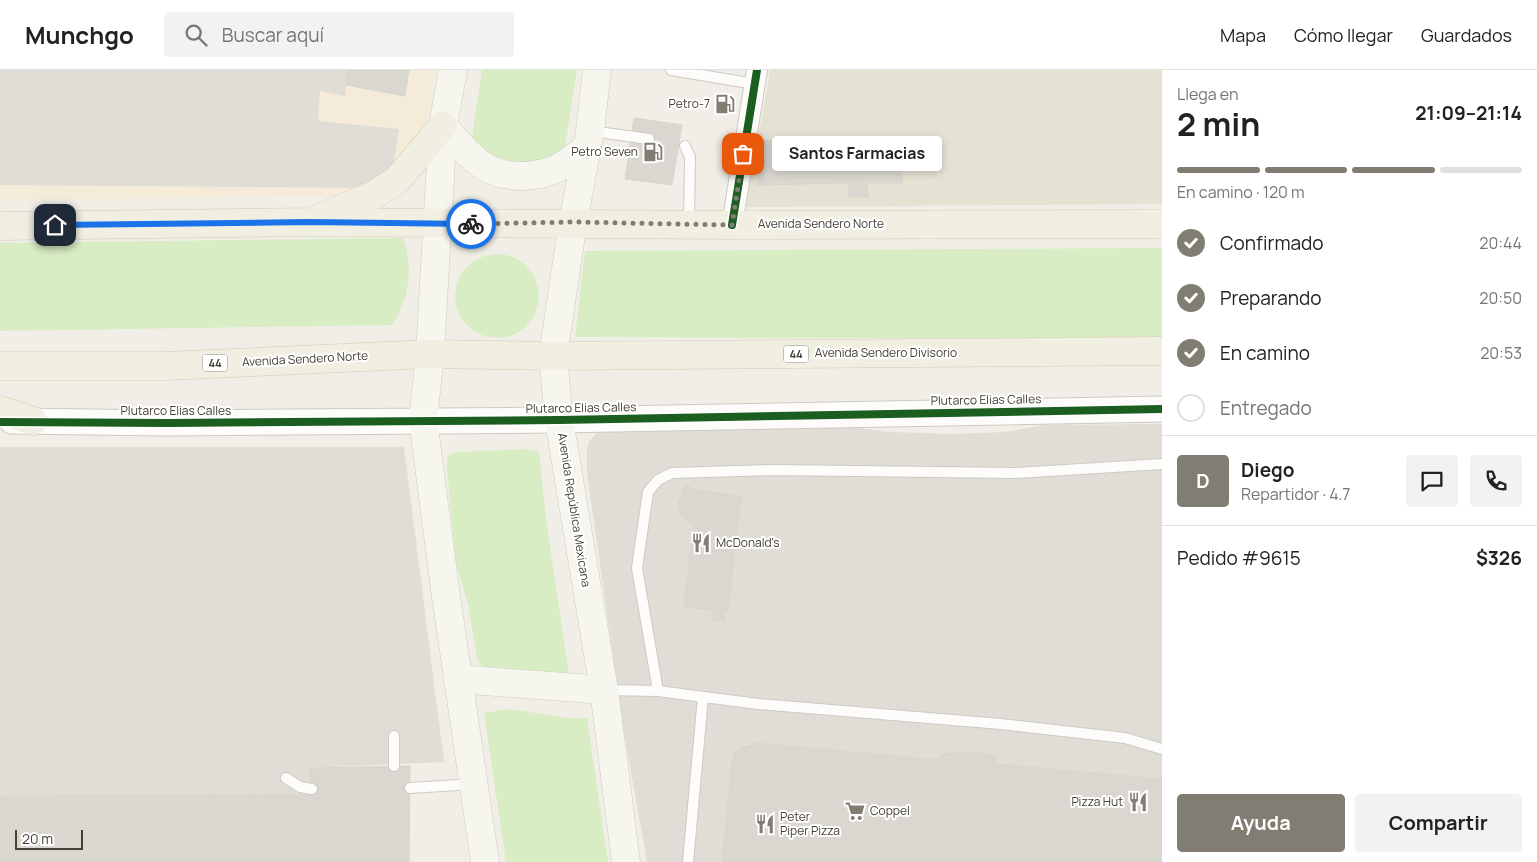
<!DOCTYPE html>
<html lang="es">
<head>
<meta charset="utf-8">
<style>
  :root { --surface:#fff; --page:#f2f2f2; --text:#222; --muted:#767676; --line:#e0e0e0; --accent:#827d72 }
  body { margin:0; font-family:Manrope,sans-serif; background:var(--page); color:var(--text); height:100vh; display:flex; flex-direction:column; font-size:19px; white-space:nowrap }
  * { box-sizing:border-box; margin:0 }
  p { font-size:16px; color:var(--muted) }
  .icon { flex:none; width:28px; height:28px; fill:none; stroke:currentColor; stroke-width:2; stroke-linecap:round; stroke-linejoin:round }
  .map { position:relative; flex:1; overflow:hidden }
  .details { display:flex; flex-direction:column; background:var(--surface); width:375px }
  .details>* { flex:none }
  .scale { position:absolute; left:15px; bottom:12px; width:68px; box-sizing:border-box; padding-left:5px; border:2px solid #464033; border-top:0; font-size:14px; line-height:18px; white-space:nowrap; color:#464033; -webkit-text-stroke:4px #fff; paint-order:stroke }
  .pin { position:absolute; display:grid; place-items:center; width:42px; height:42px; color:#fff; margin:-21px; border-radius:10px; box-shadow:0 2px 8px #0006 }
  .courier { position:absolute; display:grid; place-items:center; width:50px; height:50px; margin:-25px; border:4px solid #1a73e8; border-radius:50%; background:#fff; color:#222; box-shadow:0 1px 6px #0007 }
  .bubble { position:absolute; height:35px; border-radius:5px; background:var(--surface); box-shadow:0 2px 8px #0003; font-size:16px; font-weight:700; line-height:35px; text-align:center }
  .headline em { font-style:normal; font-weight:700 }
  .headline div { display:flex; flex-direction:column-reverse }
  .headline { display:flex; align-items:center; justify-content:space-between; height:85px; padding:0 15px }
  h1 { font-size:32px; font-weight:700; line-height:38px }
  .bar { display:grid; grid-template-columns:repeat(4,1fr); gap:8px 5px; align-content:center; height:60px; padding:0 15px }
  .bar i { height:6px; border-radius:4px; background:var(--line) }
  .bar .current { background:var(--accent) }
  .bar p { grid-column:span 4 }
  .line { display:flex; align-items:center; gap:12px; padding:0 15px; border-top:1px solid var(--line) }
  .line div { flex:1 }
  .round { display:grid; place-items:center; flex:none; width:52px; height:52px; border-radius:5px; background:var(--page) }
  ol { padding:0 15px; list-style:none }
  li { display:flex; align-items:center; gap:15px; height:55px }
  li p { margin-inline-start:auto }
  li .icon { padding:5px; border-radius:50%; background:var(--accent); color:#fff; stroke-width:4 }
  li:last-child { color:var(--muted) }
  li i { width:28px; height:28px; border:2px solid var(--line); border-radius:50% }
  .cta { display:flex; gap:10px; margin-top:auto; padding:10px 15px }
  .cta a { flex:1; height:58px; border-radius:5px; background:var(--accent); color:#fff; font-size:20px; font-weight:700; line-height:58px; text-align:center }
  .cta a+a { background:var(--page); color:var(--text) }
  header { display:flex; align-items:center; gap:30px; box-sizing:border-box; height:70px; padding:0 25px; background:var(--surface); border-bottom:1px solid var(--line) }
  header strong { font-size:24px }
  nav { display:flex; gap:28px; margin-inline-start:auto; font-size:18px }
  .search { width:350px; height:45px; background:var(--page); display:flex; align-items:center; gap:12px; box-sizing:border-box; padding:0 18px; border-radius:5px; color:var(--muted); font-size:19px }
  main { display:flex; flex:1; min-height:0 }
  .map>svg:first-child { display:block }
</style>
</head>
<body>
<header>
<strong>Munchgo</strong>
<div class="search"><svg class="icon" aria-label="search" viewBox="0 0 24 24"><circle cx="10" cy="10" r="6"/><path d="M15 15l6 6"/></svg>Buscar aquí</div>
<nav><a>Mapa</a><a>Cómo llegar</a><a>Guardados</a></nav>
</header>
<main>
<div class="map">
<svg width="1162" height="792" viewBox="0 0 1162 792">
  <rect width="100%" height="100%" fill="#f0eee6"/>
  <path fill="#e5e1d3" d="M770,0h392v134l-416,3z"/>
  <path fill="#f4ebd8" d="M0,0h435l-9,60 -13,22 -59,43 -354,6z"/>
  <path fill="#d9edc4" d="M482,0h95l-13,83 -50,16 -37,-20 -5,-12z
    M403,168c11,27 6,63 -11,87l-392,6v-88z
    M1162,178v91l-587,-2 10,-86z
    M455 226a42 42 0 1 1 84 0a42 42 0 1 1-84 0Z
    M526,379l13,3 7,67 23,155 -86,-6 -6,-10 -9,-53 -13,-46 -8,-91 1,-12 8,-4z
    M510,639l58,9h19l21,144h-102l-22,-149z"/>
  <path fill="#dfddd6" d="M0,0h348l-3,26 -25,-5 -2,30 81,8 -7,44 -23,15 -369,-3z
    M1162,354v355l-167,-15 2,-6 -20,-6 -36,2 -1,6 -185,-17 -8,1 -13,10 -2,9 -10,99h-75l-24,-135 -36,-254v-23l2,-8 7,-8 8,-4 240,-4 45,6 64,2 52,-2 39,-7z
    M0,377h404l40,315 -133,6 1,27 -312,1z"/>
  <path fill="#d9d7cf" stroke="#d8d5cc" d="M348,0h61l-4,26 -59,-11z
    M634,48l48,7 -10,60 -47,-6z
    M901,67l1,46h-35l1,15 -19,-2v-13l-91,2 5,-45z
    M687,414l6,6 48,6 -13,115h-3l-1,10 -11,-1 1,-9 -30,-5 10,-83 -6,-1 -6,-5 -4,-14z
    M755,673l185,17 1,-6 36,-2 20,6 -2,6 167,15v83h-440l10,-99 2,-9 5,-6z
    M410,696l-1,96h-409v-66l312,-1 -2,-27z"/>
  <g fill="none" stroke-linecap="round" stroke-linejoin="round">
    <defs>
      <path id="service" d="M671,0l84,14
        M591,61l58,8
        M685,76l5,11 -1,67
        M605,620l53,1 100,13 243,20 124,14 37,11
        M658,621l-21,-123 11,-76 10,-12 14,-7 101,-3 242,3 147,-9
        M394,666v30
        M286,708l14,9 12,2
        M410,718l64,-4
        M688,792l15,-165"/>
      <path id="minor" d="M732,155l25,-155"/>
      <path id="tertiary" d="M12,351l156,2 391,-3 603,-11"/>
      <path id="secondary" d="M453,0l-10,56 -13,228 -7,66 23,176 39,266
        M597,0l-7,61 -17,91 -20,134 6,64 45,270 22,172
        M443,56c11,12 22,26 35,36 19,16 50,17 73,9 13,-5 25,-15 35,-23
        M458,609l146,11"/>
      <path id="primary" d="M319,148l57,-24 21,-14 46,-54
        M0,156l310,-4 422,3 430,-1
        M0,296h166l264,-12 123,2 609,-5
        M0,340l33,11"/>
    </defs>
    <use href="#service" stroke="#cccac2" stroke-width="12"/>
    <use href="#minor" stroke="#cccac2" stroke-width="22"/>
    <use href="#tertiary" stroke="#cccac2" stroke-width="27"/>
    <use href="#secondary" stroke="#cfccbd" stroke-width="29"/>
    <use href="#primary" stroke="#d4cdb2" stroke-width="29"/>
    <use href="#service" stroke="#fdfcfb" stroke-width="10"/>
    <use href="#minor" stroke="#fdfcfb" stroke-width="20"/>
    <use href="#tertiary" stroke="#fdfcfb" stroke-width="25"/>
    <use href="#secondary" stroke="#f6f5ee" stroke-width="28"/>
    <use href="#primary" stroke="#f1eee2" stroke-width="28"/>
    <defs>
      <path id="cycleway" d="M732,155l25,-155
        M0,352l168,1 391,-3 603,-11"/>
    </defs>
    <use href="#cycleway" stroke="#fff" stroke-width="11"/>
    <use href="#cycleway" stroke="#1b5e20" stroke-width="8"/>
  </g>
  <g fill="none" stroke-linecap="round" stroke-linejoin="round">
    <path stroke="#827d72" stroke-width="5" stroke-dasharray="0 9" d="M471,154l102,-2 159,3 11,-71"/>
    <path stroke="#1a73e8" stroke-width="6" d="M55,155l255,-3 161,2"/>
  </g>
  <defs>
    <symbol id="fuel-bare" viewBox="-9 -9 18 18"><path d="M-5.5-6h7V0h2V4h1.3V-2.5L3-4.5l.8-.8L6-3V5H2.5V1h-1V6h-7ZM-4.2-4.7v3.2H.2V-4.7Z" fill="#827d72" stroke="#fff" stroke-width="2.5" paint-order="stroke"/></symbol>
    <symbol id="restaurant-bare" viewBox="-9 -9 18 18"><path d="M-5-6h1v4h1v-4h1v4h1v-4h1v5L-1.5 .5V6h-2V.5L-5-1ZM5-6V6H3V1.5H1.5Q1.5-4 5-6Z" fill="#827d72" stroke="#fff" stroke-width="2.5" paint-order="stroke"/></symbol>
    <symbol id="supermarket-bare" viewBox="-9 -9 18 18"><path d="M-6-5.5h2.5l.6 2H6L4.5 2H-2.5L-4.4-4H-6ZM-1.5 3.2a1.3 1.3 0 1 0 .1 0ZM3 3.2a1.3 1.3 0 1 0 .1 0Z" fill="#827d72" stroke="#fff" stroke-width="2.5" paint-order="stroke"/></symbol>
  </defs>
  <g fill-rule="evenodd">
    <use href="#fuel-bare" x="711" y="20" width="28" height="28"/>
    <use href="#fuel-bare" x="639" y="68" width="28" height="28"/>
    <use href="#restaurant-bare" x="687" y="459" width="28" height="28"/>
    <use href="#restaurant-bare" x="1124" y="718" width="28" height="28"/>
    <use href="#supermarket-bare" x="841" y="727" width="28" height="28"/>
    <use href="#restaurant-bare" x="751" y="740" width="28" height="28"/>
  </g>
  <g text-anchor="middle" stroke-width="4" stroke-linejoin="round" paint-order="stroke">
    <g fill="#fff" stroke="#7e7970" stroke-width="1">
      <rect x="783.5" y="275.5" width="25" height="17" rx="4"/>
      <rect x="202.5" y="284.5" width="25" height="17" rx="4"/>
    </g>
    <g font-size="11" font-weight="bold" fill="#464033">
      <text x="796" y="288">44</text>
      <text x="215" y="297">44</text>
    </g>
    <g font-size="12" fill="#464033" stroke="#fff" text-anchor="end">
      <text x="710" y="38">Petro-7</text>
      <text x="638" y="86">Petro Seven</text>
      <text x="716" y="477" text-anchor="start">McDonald's</text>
      <text x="1123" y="736">Pizza Hut</text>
      <text x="870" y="745" text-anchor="start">Coppel</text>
      <text x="780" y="751" text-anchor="start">Peter<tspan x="780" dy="14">Piper Pizza</tspan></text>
    </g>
    <g font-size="12" fill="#464033" stroke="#fff">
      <text x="821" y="158">Avenida Sendero Norte</text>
      <text x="886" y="287">Avenida Sendero Divisorio</text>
      <text transform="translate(305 289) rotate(-3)" y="4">Avenida Sendero Norte</text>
      <text transform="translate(986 330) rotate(-1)" y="4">Plutarco Elias Calles</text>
      <text transform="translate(581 338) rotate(-1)" y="4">Plutarco Elias Calles</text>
      <text x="176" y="345">Plutarco Elias Calles</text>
      <text transform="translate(574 440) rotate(81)" y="4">Avenida República Mexicana</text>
    </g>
  </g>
</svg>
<div class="scale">20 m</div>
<div class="pin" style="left:743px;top:84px;background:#ea580c"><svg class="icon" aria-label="bag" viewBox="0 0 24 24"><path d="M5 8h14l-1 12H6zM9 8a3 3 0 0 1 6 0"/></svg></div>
<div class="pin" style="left:55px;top:155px;background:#1f2937"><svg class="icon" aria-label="home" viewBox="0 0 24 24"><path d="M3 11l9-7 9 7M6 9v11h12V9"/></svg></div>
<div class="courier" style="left:471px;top:154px"><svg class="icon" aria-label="bike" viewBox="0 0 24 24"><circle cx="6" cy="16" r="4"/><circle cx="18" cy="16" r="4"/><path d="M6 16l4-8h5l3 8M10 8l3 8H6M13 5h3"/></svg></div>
<div class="bubble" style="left:772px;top:66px;width:170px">Santos Farmacias</div>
</div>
<section class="details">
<div class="headline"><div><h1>2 min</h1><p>Llega en</p></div><em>21:09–21:14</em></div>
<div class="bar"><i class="current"></i><i class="current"></i><i class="current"></i><i></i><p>En camino · 120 m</p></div>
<ol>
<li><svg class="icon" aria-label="check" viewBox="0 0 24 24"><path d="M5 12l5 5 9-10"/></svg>Confirmado<p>20:44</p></li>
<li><svg class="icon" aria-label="check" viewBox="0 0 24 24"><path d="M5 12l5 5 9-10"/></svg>Preparando<p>20:50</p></li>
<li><svg class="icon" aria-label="check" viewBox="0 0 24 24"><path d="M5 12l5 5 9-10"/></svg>En camino<p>20:53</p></li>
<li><i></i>Entregado</li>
</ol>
<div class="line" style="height:90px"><b class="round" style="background:var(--accent);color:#fff">D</b><div><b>Diego</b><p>Repartidor · 4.7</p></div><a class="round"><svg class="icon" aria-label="chat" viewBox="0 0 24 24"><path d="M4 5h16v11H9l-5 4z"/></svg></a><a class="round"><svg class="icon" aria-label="phone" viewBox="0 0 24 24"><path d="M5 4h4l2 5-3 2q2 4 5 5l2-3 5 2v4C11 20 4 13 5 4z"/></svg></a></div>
<div class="line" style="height:65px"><div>Pedido #9615</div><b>$326</b></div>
<div class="cta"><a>Ayuda</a><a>Compartir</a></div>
</section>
</main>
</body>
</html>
